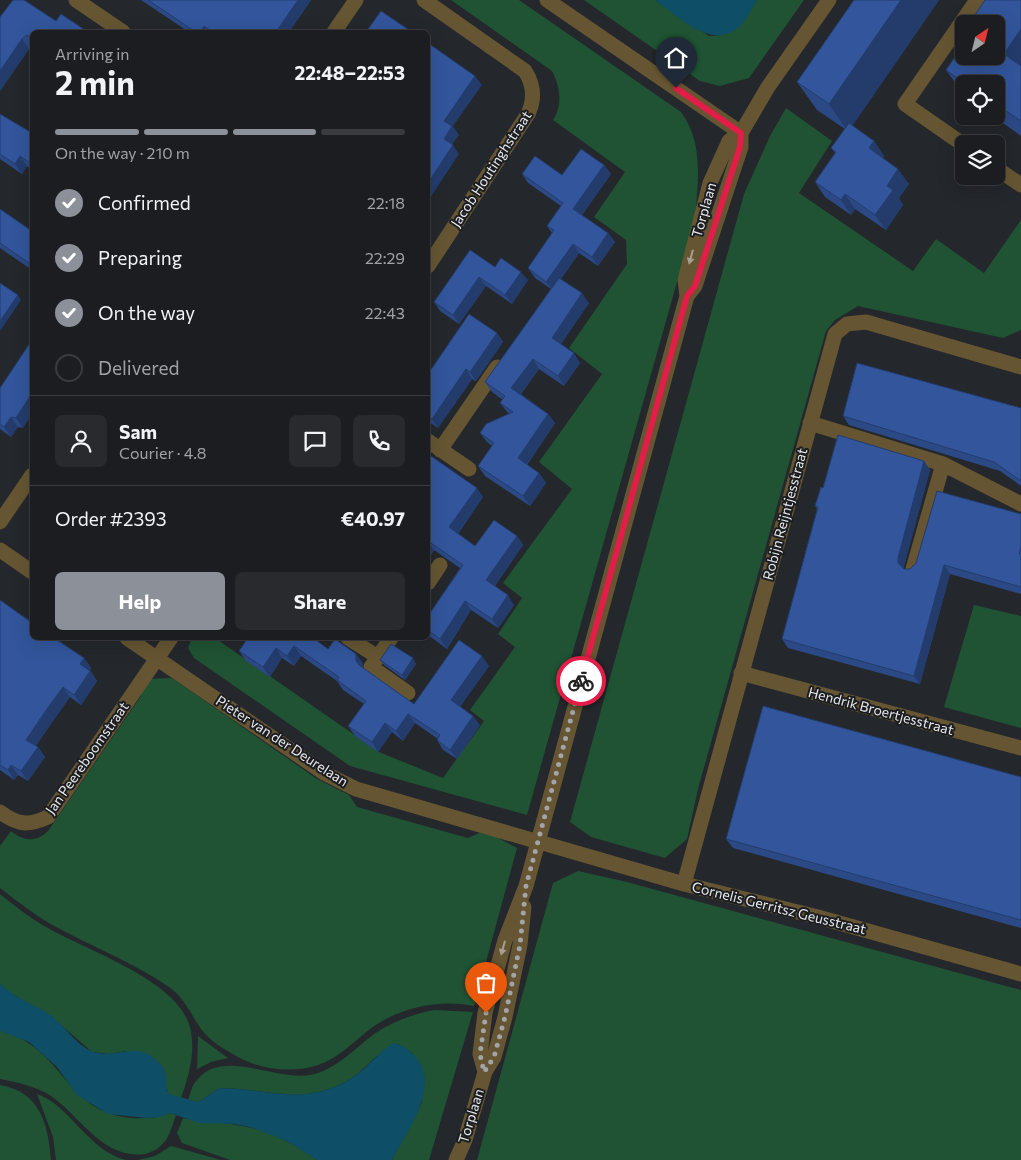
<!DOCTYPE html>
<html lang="en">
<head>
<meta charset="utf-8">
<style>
  :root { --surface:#1b1d20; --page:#282a2d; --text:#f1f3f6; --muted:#a0a2a5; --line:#393b3e; --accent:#8c9099 }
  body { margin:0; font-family:Commissioner,sans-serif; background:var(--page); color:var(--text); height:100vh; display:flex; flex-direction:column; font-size:19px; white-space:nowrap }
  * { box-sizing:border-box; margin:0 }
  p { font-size:16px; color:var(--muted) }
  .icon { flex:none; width:28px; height:28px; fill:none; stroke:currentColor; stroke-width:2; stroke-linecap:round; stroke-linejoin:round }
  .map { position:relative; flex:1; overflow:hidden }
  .side { position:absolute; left:30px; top:30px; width:400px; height:610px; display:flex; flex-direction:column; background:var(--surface); border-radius:8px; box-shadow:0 5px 20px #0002,0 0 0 1px var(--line) }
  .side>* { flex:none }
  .needle { width:32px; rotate:35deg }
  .tools { position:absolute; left:955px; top:15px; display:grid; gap:10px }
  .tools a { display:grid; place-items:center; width:50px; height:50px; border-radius:8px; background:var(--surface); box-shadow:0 5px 20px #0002,0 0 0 1px var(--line); font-size:25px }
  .pin { position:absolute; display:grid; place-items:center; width:42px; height:42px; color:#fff; margin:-51px -21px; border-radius:50% 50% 50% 0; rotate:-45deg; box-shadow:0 0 5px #0007 }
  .pin .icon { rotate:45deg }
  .courier { position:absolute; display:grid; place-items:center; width:50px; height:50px; margin:-25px; border:4px solid #e11d48; border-radius:50%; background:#fff; color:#222; box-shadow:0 1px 6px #0007 }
  .overview em { font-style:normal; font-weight:700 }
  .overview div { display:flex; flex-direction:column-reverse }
  .overview { display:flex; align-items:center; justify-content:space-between; height:85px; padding:0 25px }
  h1 { font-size:32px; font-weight:700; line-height:38px }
  .bar { display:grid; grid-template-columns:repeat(4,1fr); gap:8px 5px; align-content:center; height:60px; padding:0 25px }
  .bar i { height:6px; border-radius:4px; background:var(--line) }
  .bar .on { background:var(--accent) }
  .bar p { grid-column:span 4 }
  .line { display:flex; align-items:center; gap:12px; padding:0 25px; border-top:1px solid var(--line) }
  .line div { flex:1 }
  .round { display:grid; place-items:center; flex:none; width:52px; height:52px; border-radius:8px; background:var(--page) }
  ol { padding:0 25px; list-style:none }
  li { display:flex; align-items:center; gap:15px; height:55px }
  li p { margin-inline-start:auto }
  li .icon { padding:5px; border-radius:50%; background:var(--accent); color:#fff; stroke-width:4 }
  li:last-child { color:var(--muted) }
  li i { width:28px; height:28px; border:2px solid var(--line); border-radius:50% }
  .primary-button { display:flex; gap:10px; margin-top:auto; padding:10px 25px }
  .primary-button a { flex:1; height:58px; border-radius:8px; background:var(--accent); color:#fff; font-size:20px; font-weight:700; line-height:58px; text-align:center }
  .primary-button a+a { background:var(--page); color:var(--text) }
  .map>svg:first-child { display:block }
</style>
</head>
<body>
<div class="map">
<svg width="1021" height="1160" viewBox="0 0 1021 1160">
  <rect width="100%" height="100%" fill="#24272b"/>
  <path fill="#1f5333" d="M451,0h68l162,112c23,31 17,71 14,106l-168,597 -177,-49 -156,-108 -6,-10 4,-10h23l164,114 64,26 41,-57 -14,-11 45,-63 -17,-13 24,-36 -19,-15 69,-94 -33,-27 63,-88 -33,-26 58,-84 -1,-24 -32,-23 31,-45 -72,-52c10,-15 7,-34 -1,-49z
    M584,0h71l54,36 12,-1 18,-9 18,-26h47l-55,78 -29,8 -20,-5z
    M786,108l46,33 -33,52 114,78 23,-32 48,34 37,-53v110l-18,8 -145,-32 -23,14 -9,11 -128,458 -11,50 -22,19 -74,-21 -21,-15 174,-628 26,-58z
    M974,605l47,11v112l-77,-21z
    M172,678l145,101 32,16 8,12 111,31 11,-5 14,2 24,13 -43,158c-35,-7 -74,1 -104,23 -17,13 -31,29 -52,36 -22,8 -53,5 -74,-5 -14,-7 -34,-18 -43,-31 -10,-14 -16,-31 -32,-42 -35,-24 -76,-40 -113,-60 -20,-11 -38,-25 -56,-39v-42l11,-15c12,10 25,12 37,0l93,-135 -1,-7 6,-10z
    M578,871l49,11 394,108v170h-544l76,-277z
    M0,894c15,12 30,24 46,33 40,23 128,52 143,97 8,24 0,52 -8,74l-12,-3 -2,-6 -41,-38 -17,3 -17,-2 -40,-35 -45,-26 -7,-8z
    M434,1010l39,2 -44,148h-37l30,-58 -10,-49 -14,-9c-18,4 -31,24 -46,34 -46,29 -83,11 -132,10l-22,14 -10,-2c3,-7 3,-14 9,-20 25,-32 78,1 113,-5 26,-5 44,-26 64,-41 18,-12 39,-20 60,-24z
    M0,1031c64,15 64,82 132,87 14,1 25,0 38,-5l6,2c-6,18 -9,33 -31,39 -42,6 -65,-38 -94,-58 -13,-9 -35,-14 -51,-17z
    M198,1036l30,22 -17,4 -14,7z
    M0,1085c40,7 48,38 51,75h-51z
    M37,1094c33,11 50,56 89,66h-70l-3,-23z
    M183,1118c18,5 35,3 53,7 30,4 56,17 81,35h-87l-48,-17 -5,-10z
    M171,1146l50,14h-83l17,-4z"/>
  <path fill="#0e4e66" d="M655,0h102c-5,8 -10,19 -17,26 -28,26 -62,-10 -85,-26z
    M0,983c15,17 37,21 54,35 12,10 23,27 37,33 21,9 44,-9 63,7 20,16 8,24 15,36l29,8 22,-14c49,1 86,19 132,-10 15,-10 26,-25 41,-35 10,2 16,7 23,14 25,30 -10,76 -24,103h-75l-30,-19 -37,-14 -16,-3 -35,-1 -29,-10 -10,4 -14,1 -38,-4 -31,-19 -20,-28 -28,-25 -29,-11z"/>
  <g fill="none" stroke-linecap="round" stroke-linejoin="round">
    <path stroke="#655532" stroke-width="15" d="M76,0l47,32
      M424,0l101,71c9,14 10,28 3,43l-100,152
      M547,0l194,133
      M334,32l22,-32
      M964,145l-59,-41 72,-104
      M996,168l25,17
      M687,296l8,-10 46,-139v-14
      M810,423l133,41 -30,105
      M428,441l41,28
      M440,450l57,-83
      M943,464l78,40
      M0,522l32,-47
      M0,550l32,22
      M428,583l12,-18
      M127,638l197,135 32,16 328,95 134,33 203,57
      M348,638l30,19
      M391,638l-20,29 37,26
      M741,673l280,75
      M0,812c18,13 28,14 48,5l123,-179
      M684,884l151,-550 12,-10 19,-2 155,45
      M485,1072l-5,-18 5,-41 20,-73 21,-54 161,-590 -2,-16 25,-97 19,-42 12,-8 27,-46 61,-87
      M456,1160l9,-20 20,-68 9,-15 11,-40 15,-72 4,-38"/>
  </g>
  <path fill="#2b4985" d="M141,0h170l-22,32h-100z
    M854,0h85l-87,126 22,15 10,15 -1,2 26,26 -10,14 4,7 -17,25 -31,-21 -4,6 -26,-18 -10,-15 20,-29 -4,-5 14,-19 -28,-19 -20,-28z
    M1021,0v136l-28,-20h3v-32h-32v11l-18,-25 33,-49 -4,-6z
    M0,17l56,4 32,11h-56v15l-3,2 -29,42z
    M0,114l32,19v37l-5,-4 -5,8 -22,-15z
    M604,165l7,9 -29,41 26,18 7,9 -17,24 -19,-13 -18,26 28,24 -28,41 19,19 -16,23 -25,-17 -18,25 27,20 7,9 -28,42 12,8 7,10 -16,23 -45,-30 -7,-10 14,-20 -5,-4 -7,-9 29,-19 -9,-11 3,-3 -11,-8 -7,-10 66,-93 -16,-11 -7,-10 24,-35 -5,-7 14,-20 -33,-23 -6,-9 40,1z
    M0,209l32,23v38l-32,-22z
    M495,267l33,13 -16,24 -26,-18 -27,38 -19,-13 -6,-9z
    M497,333l6,9 -27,39 -4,-2 -34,49 -9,-6 -1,3v-51z
    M0,388l23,40 -5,-1 -7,10 -11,-8z
    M1021,408v78l-21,-15 -151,-46 -6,-9z
    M428,454l55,43 -25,37 17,12 42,-10 6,9 -28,41 19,19 -16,23 -27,-18 -24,39 -19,-14v-19l32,-48 -26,-18 -6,9z
    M924,461l6,9 -26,96v3h6l111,-55v80l-71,-20 -30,110 -132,-36 -6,-9 35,-130 -2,-3 8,-18z
    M0,600l84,58 7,10 -1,2 7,11 -16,24 -11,-8 -19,26 -15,23 2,1 7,10 -17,24 -10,-6 -4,5 -14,-10z
    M248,638l80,11 35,14 -1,5 52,36 75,-38 -29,40 20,19 -23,34 -14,-9 -6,-10 1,-1 -23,-16 -12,18 -11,-9 -14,20 -23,-16 -7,-10 16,-22 -21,-14 -6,-9 -36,-25 -7,10 -12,-8 -12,19 -24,-16 -7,-10z
    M380,660l36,4 -11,16 -21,-15z
    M1021,777v151l-288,-80 -7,-9z"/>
  <path fill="#233c6c" d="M298,0h13l-22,32h-13z
    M901,0h38l-91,132 -19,-28z
    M204,26l4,6h-8z
    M1021,29v49l-17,-24z
    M22,39l7,10 -29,42v-20z
    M475,76l7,9 -29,41 6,9 -9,12 -6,-8v-18z
    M874,141l10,15 -5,7 -10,-15z
    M453,145l6,9 -31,47v-18z
    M20,156l7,10 -5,8 -7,-10z
    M604,165l7,9 -31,44 -7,-9z
    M898,169l11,15 -10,14 4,7 -17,25 -11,-15 12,-29z
    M845,194l10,15 -4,6 -10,-15z
    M608,233l7,9 -17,24 -6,-9z
    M573,244l6,9 -26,38 -7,-9z
    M521,272l7,8 -16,24 -7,-9z
    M479,277l7,9 -27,38 -6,-9z
    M582,293l7,10 -31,45 -6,-10z
    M18,295l3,5 -21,31v-10z
    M497,333l6,9 -27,39 -6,-9z
    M574,353l6,10 -16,23 -6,-10z
    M533,359l6,10 -21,28 -7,-9z
    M466,369l6,10 -34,49 -6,-9z
    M32,393v21l-9,14 -7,-10z
    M548,414l7,9 -31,45 -6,-10z
    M11,417l7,10 -7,10 -7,-10z
    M924,461l6,9 -26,96v6l-6,-9v-5z
    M539,473l7,10 -16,23 -7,-10z
    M477,488l6,9 -28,40 -6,-10z
    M517,536l6,9 -31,45 -6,-10z
    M428,541l6,9 -6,9z
    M944,565l6,9 -30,110 -6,-8z
    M508,595l6,10 -16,23 -6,-9z
    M465,601l6,9 -24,39 -7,-10z
    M294,646l7,10 -7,10 -7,-10z
    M276,648l6,10 -12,19 -7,-10z
    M356,654l7,9 -1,8 -6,-10z
    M482,656l7,10 -31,44 -7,-10z
    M84,658l7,10 -4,6 -7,-10z
    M413,658l3,6 -11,16 -3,-5z
    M90,671l7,10 -16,24 -7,-10z
    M63,687l7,10 -37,53 -7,-10z
    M408,714l7,9 -12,18 -7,-10z
    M473,716l7,9 -23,34 -7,-9z
    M385,723l7,9 -14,20 -6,-10z
    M38,747l7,10 -17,24 -7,-10z
    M11,765l7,10 -4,5 -6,-10z"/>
  <path fill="#32559b" stroke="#233c6c" d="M13,0h11l32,21 5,-7 27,18h-56v7l-5,-4 -5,4 -22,32v-54z
    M148,0h150l-22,32h-63l-9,-6 -4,6h-4z
    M854,0h47l-72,104 -32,-22z
    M985,0h36v29l-17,25 17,12v55l-25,-17v-20h-30l-20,-14 18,-26v12h32v-32h-19l3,-5 -5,-4z
    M381,11l31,21h-46z
    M428,43l47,33 -31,45 8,5 -8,13 9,6 -25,38z
    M0,114l32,19v31l-12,-8 -5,8 -15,-10z
    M849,123l25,18 -5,7 29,21 -11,17 6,4 -18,25 -30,-21 -4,6 -26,-18 21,-30 -5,-4z
    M581,149l23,16 -31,44 35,24 -16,24 -19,-13 -27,38 -18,-14 26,-38 -7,-4 16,-23 -41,-29 13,-18 27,19z
    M0,209l29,20 3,3v33l-32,-22z
    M470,250l25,17 6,-9 20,14 -16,23 -26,-18 -26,38 -19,-13z
    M559,278l23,15 -30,45 22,15 -16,23 -25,-17 -22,29 37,26 -30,44 21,15 -16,23 -45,-30 16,-23 -14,-10 6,-9 27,-12 -13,-9 5,-7 -20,-14z
    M0,283l18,12 -18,26z
    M469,314l28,19 -27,39 -4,-3 -34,50 -4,-3v-42z
    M32,340v53l-16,25 -5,-1 -7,10 -4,-3v-36z
    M857,363l164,45v73l-27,-19 -151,-46z
    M838,435l86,26 -26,97v5l6,6h6l6,-6 21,-72 84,23v33l-2,7h2v33l-77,-22 -30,111 -132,-37 36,-132 -3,-1 6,-19 2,1z
    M428,454l49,34 -28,39 26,19 19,-26 23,16 -31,44 22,15 -16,24 -27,-18 -25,38 -12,-9v-14l35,-51 -35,-24z
    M0,600l32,23v15h22l30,20 -4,6 10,7 -16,24 -11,-8 -19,26 -18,27 12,7 -17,24 -10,-6 -3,5 -8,-5z
    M248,638h65l15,11 7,-10 21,15v7l3,4 55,39 45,-64 23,16 -31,44 22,16 -23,34 -13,-10 3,-5 -32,-21 -12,17 -11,-8 -13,19 -24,-16 18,-25 -29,-21 2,-3 -45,-31 -7,10 -11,-8 -13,19 -24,-16z
    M391,644l22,14 -11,17 -22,-15z
    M763,706l258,71v143l-295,-81z"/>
  <defs><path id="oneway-solid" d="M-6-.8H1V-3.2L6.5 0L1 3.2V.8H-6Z" transform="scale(1.25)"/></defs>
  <g fill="#a69e8e">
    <use href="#oneway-solid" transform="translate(691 257) rotate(105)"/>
    <use href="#oneway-solid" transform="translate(503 948) rotate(105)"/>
  </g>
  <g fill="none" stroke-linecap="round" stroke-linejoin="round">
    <path stroke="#a2a4a7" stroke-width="5" stroke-dasharray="0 9" d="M486,1013l-6,41 4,18 10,-15 11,-40 15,-72 6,-59 55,-205"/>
    <path stroke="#e11d48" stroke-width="6" d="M581,681l106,-385 8,-10 45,-139 1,-14 -65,-45"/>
  </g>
  <g text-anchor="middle" stroke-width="4" stroke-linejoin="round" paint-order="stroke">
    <g font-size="14" fill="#e6e8ea" stroke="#1b1d21">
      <text transform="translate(491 169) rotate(-57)" y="5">Jacob Houtinghstraat</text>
      <text transform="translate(704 210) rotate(-74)" y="5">Torplaan</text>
      <text transform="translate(785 514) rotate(-75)" y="5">Robijn Reijntjesstraat</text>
      <text transform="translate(881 711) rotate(15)" y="5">Hendrik Broertjesstraat</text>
      <text transform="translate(282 741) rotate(33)" y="5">Pieter van der Deurelaan</text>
      <text transform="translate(87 758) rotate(-55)" y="5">Jan Peereboomstraat</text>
      <text transform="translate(779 908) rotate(14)" y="5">Cornelis Gerritsz Geusstraat</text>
      <text transform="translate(471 1116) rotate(-73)" y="5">Torplaan</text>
    </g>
  </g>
</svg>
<div class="tools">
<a><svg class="needle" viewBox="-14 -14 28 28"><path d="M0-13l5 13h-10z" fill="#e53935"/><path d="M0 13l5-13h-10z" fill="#a0a2a5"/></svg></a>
<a><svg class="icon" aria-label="locate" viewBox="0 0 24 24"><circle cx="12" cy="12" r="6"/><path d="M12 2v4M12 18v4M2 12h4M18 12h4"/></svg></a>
<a><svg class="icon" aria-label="layers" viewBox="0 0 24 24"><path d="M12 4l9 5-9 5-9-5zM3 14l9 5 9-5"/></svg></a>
</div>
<div class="pin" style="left:486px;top:1013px;background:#ea580c"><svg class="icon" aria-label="bag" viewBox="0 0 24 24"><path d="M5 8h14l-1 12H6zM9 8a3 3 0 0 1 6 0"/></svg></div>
<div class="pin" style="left:676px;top:88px;background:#1f2937"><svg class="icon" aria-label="home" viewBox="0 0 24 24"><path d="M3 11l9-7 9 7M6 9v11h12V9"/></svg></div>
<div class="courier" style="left:581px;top:681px"><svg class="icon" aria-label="bike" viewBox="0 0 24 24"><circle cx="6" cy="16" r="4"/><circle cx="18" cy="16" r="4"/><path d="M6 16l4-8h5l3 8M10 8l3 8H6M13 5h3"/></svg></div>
<section class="side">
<div class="overview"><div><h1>2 min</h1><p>Arriving in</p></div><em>22:48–22:53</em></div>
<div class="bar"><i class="on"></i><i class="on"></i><i class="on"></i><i></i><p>On the way · 210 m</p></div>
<ol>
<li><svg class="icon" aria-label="check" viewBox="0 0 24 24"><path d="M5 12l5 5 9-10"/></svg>Confirmed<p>22:18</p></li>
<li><svg class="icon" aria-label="check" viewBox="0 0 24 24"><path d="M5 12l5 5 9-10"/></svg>Preparing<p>22:29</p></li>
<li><svg class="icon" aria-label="check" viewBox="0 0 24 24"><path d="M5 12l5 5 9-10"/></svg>On the way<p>22:43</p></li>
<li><i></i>Delivered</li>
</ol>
<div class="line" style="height:90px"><a class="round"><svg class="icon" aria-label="person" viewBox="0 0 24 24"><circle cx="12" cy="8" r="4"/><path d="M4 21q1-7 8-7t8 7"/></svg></a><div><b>Sam</b><p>Courier · 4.8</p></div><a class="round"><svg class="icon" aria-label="chat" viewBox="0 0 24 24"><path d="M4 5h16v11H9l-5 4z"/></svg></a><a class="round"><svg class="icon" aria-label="phone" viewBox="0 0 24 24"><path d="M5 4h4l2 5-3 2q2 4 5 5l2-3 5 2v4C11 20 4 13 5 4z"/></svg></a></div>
<div class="line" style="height:65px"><div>Order #2393</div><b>€40.97</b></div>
<div class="primary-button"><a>Help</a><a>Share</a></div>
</section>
</div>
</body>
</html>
